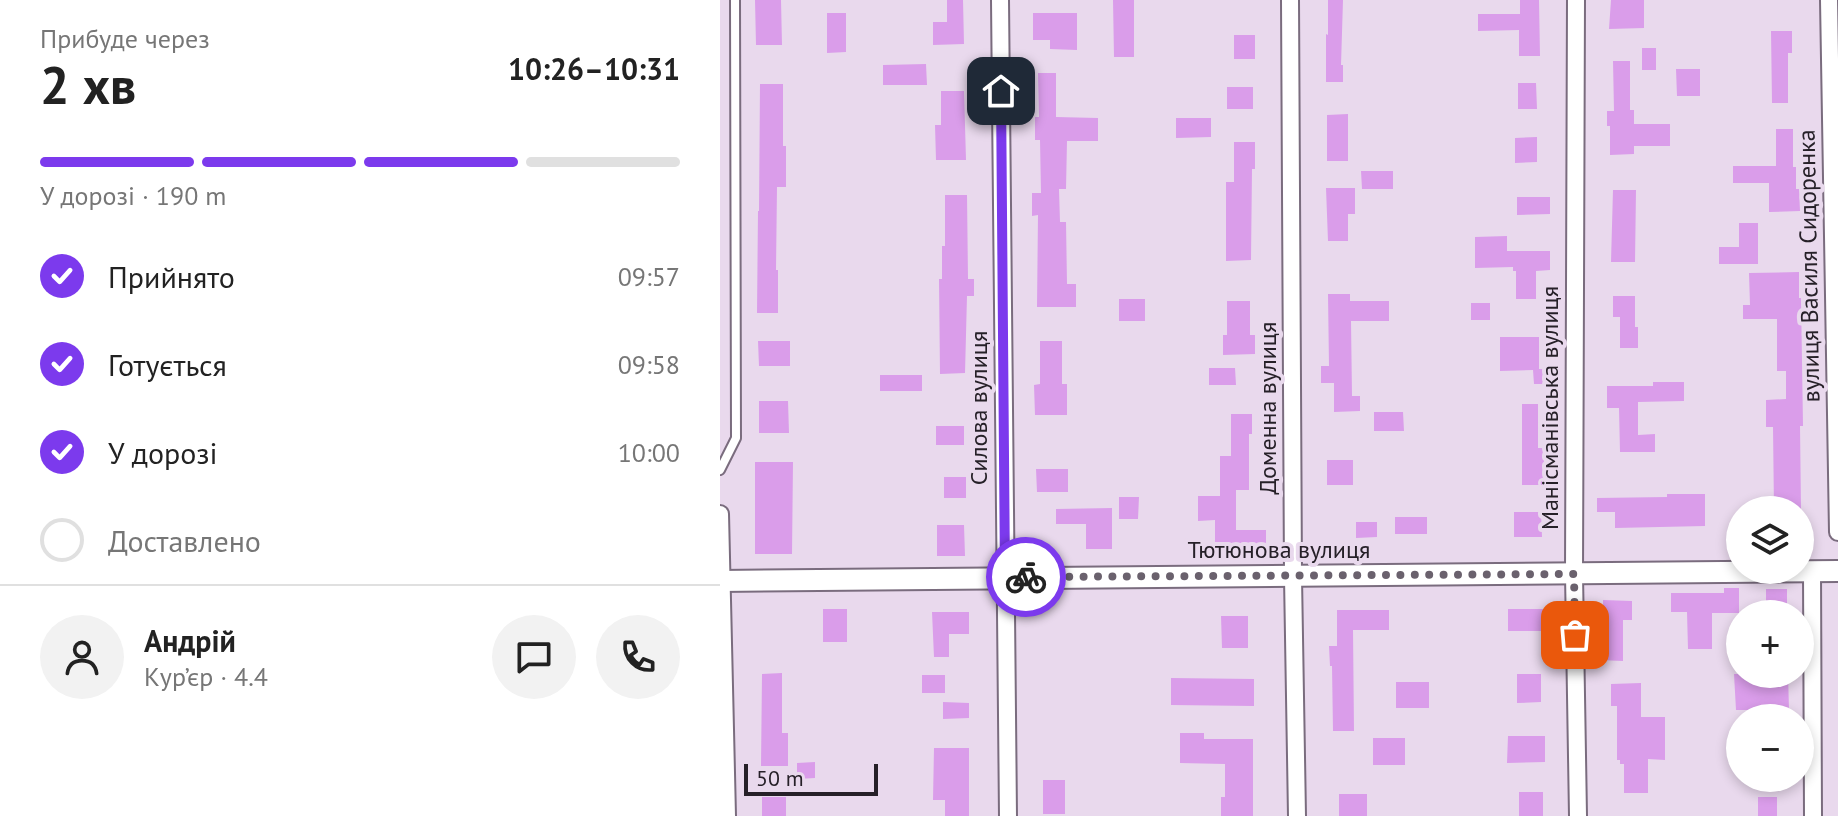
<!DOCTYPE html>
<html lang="uk">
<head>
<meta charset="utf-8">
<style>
  :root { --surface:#fff; --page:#f2f2f2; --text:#222; --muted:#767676; --line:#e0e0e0; --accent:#7c3aed }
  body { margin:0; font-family:"PT Sans",sans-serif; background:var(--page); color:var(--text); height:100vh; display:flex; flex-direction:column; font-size:30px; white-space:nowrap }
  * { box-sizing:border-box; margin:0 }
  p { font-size:26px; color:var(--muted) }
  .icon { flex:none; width:44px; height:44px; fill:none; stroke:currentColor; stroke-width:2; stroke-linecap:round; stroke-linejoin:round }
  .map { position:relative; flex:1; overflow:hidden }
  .panel { display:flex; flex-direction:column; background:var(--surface); width:720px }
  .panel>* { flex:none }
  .fabs { position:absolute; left:1006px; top:496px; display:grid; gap:16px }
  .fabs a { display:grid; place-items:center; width:88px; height:88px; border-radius:50%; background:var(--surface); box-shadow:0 4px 12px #0003; font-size:40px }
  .scale { position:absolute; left:24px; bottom:20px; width:134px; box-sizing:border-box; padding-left:8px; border:4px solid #262028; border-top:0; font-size:22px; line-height:28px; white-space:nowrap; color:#262028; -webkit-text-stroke:6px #e9d9ed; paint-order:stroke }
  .pin { position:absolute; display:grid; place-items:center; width:68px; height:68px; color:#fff; margin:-34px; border-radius:16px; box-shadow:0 4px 12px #0006 }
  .courier { position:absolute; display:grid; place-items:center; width:80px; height:80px; margin:-40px; border:6px solid #7c3aed; border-radius:50%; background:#fff; color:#222; box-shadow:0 2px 10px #0007 }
  .summary em { font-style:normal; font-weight:800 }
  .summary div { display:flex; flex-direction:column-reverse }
  .summary { display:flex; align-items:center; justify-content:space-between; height:136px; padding:0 40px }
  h1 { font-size:52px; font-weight:800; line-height:60px }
  .bar { display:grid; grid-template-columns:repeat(4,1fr); gap:12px 8px; align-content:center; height:96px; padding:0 40px }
  .bar i { height:10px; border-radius:6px; background:var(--line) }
  .bar .active { background:var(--accent) }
  .bar p { grid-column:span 4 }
  .line { display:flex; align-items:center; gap:20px; padding:0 40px; border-top:2px solid var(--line) }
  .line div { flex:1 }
  .round { display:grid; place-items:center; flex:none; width:84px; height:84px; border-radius:42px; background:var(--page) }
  ol { padding:0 40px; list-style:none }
  li { display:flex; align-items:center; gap:24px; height:88px }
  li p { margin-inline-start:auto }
  li .icon { padding:8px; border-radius:50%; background:var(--accent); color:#fff; stroke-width:4 }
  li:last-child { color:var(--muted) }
  li i { width:44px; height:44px; border:4px solid var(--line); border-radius:50% }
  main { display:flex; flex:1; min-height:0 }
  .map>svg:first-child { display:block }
</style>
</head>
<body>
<main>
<section class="panel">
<div class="summary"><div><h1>2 хв</h1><p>Прибуде через</p></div><em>10:26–10:31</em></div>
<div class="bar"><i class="active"></i><i class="active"></i><i class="active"></i><i></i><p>У дорозі · 190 m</p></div>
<ol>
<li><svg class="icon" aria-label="check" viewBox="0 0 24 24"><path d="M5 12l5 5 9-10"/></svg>Прийнято<p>09:57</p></li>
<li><svg class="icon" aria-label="check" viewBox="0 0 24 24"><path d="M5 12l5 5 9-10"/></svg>Готується<p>09:58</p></li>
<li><svg class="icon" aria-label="check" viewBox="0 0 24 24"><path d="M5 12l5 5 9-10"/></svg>У дорозі<p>10:00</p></li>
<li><i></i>Доставлено</li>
</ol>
<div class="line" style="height:144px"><a class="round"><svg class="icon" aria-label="person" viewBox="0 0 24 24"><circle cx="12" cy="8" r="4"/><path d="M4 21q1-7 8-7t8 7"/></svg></a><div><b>Андрій</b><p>Кур’єр · 4.4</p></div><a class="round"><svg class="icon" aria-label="chat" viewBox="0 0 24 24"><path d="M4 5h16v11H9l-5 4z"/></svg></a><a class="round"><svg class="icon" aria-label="phone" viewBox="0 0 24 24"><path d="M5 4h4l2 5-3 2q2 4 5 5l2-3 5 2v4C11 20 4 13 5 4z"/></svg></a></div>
</section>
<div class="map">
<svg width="1118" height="816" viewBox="0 0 1118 816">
  <rect width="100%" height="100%" fill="#e9d9ed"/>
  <path fill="#da9dea" d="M35,0h26l1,45h-26z
    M227,0h16l1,44 -31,1v-23h14z
    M393,0h21v57h-20z
    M608,0h15l-2,65h2v17h-17v-48l2,1z
    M800,0h19l1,56h-21v-26l-41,1v-17h42z
    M891,0h33v28l-35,1z
    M107,13h19v39l-19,1z
    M313,13h44v37l-27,-1v-9h-17z
    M1051,31h21v22h-4v50h-16z
    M514,35h21v24h-21z
    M922,48h14v22h-14z
    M893,61h17v49h4v14h36v22h-36v8l-24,1v-29h-3v-15h7z
    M206,64l1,21h-44v-20z
    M956,69h24v27h-23z
    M318,73h18v44l42,1v23h-31l-1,48h-7l1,33h6l1,62h9v23h-39l1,-92 -6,1v-23h9l-1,-53h-5v-23h4z
    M798,83h18l1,26h-19z
    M40,84h23v62h3v41h-9l-1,83h2v43h-21l1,-102h1z
    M507,87h26v22h-26z
    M221,91h23l2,69h-30l-1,-35h6z
    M628,114v47h-21v-46z
    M456,118h35v19l-35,1z
    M1056,129h17v38h3v22h3l1,22 -31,1v-29h-36v-17h43z
    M817,137v25l-22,1v-25z
    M514,142h21v27h-3l-1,91 -25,1v-79h8z
    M641,171h32v18h-31z
    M606,188h29v26h-7v27h-20z
    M893,190h23l-1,72h-24z
    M225,195h22l1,84h6v17h-7l-2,77 -25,1 -1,-95h3v-33h3z
    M797,197h33v17l-33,1z
    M1019,223h19v41h-39v-17h20z
    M787,236v15h43v19l-14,1v28h-20v-28h-3v-4l-38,1v-31z
    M1079,272v26h2l2,128h-3l1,84h-27l-1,-83h-7v-27l20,-1v-28h-9v-52h-34v-14h7l-1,-32z
    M608,294h22v7h39v20h-38l1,75h8v15l-26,1v-29h-13v-17h8z
    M893,296h22v31h3v21h-18v-31h-7z
    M399,299h26v22h-26z
    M507,301h23v34h5v19l-32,1v-20h4z
    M751,303h19v17h-19z
    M780,337h39v32h10l1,15h-16l-1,-14 -33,1z
    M38,341h32v25h-31z
    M320,341h22v43h5v31h-32l-1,-30 6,-1z
    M489,368h26l1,17h-27z
    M160,375h42v16h-42z
    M933,382h31v19l-46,1v33l17,-1v18h-35l-1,-44h-12v-22h46z
    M39,401h29l1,32h-30z
    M802,404h16v44h6v37h-22z
    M654,412h29l1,19h-30z
    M511,414h21v20h-3v56h-13v40h30v23l-30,1v-8h-21v-26l-17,1v-25h22v-40h11z
    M216,426h28v19h-28z
    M607,460h26v25h-26z
    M35,462h38l-1,92h-37z
    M316,469h32v23h-31z
    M224,477h22v21h-22z
    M947,494h38v32l-90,2v-16h-18v-14l70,-1z
    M399,497h20l-1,22h-19z
    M392,508v41h-26v-25h-30v-15z
    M794,512h27l1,25h-28z
    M675,517h32v17h-32z
    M636,522h21v15l-21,1z
    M217,525h27l1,31h-28z
    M1004,588h15v25h-27v36h-24l-1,-37h-16v-19h53z
    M1046,589h21v25h-21z
    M883,600l29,1v19h-9v41l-24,-1v-19h4z
    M103,609h24v33h-24z
    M788,609h36v22h-36z
    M617,610h52v20h-36l1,101h-21l-1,-65h-2l-1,-20h8z
    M212,612h37v22h-20v23h-15z
    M501,616h27v32h-26z
    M62,673v60h6v33h-27l1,-92z
    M797,674h24v28l-24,1z
    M1014,674h54l1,36h-53z
    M202,675h23v18h-23z
    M451,678l83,1v27l-83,-1z
    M676,682h33v26h-33z
    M921,683v34h24v43l-17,-1v34h-24v-29h-4v-4h-3v-54h-6v-22z
    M223,702l26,1v15l-26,1z
    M460,733h24v6h49v77h-32v-19h4v-33l-45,-1z
    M788,736h37v26l-38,1z
    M653,738h32v27h-32z
    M214,748h35v68h-24v-16h-12z
    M95,762v16l-18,1v-16z
    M323,780h22v34h-22z
    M799,792h24v24h-24z
    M619,794h28v22h-28z
    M42,797h24v19h-24z
    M1038,797h19v19h-19z"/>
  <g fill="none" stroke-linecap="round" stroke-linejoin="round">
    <defs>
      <path id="service" d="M0,470l16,-32 -1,-438"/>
      <path id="minor" d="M280,0l8,816
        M570,0l3,577 4,239
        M856,0l-2,574 4,242
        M1109,0l9,532
        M0,514l7,302
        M1092,571l1,245"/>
      <path id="tertiary" d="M0,581l1118,-10"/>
    </defs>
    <use href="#service" stroke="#7a6c7e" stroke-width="12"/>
    <use href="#minor" stroke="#7a6c7e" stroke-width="20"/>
    <use href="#tertiary" stroke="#7a6c7e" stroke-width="24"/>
    <use href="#service" stroke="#fff" stroke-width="8"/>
    <use href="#minor" stroke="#fff" stroke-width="16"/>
    <use href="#tertiary" stroke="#fff" stroke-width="20"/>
  </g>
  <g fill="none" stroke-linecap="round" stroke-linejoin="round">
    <path stroke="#6a616d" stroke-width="8" stroke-dasharray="0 14.4" d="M306,577l548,-3 1,61"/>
    <path stroke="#7c3aed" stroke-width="10" d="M281,91l4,486h21"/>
  </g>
  <g text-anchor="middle" stroke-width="8" stroke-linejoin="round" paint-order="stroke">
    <g font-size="24" fill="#262028" stroke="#e9d9ed">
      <text transform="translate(1089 266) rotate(-91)" y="8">вулиця Василя Сидоренка</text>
      <text transform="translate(259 408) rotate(-90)" y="8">Силова вулиця</text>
      <text transform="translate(548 408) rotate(-90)" y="8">Доменна вулиця</text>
      <text transform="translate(830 408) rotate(-90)" y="8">Манісманівська вулиця</text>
      <text x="559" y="558">Тютюнова вулиця</text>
    </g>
  </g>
</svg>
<div class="fabs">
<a><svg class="icon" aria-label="layers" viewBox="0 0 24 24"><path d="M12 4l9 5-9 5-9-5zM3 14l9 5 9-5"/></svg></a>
<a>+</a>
<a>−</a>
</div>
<div class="scale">50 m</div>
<div class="pin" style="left:855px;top:635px;background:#ea580c"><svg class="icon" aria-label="bag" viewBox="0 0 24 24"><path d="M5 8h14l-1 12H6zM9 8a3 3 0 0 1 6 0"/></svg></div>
<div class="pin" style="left:281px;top:91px;background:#1f2937"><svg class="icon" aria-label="home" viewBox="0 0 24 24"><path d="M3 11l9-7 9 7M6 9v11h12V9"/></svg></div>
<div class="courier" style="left:306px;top:577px"><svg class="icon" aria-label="bike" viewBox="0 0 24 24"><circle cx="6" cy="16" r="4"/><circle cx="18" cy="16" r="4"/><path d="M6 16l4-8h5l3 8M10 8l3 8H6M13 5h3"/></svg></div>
</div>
</main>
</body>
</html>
